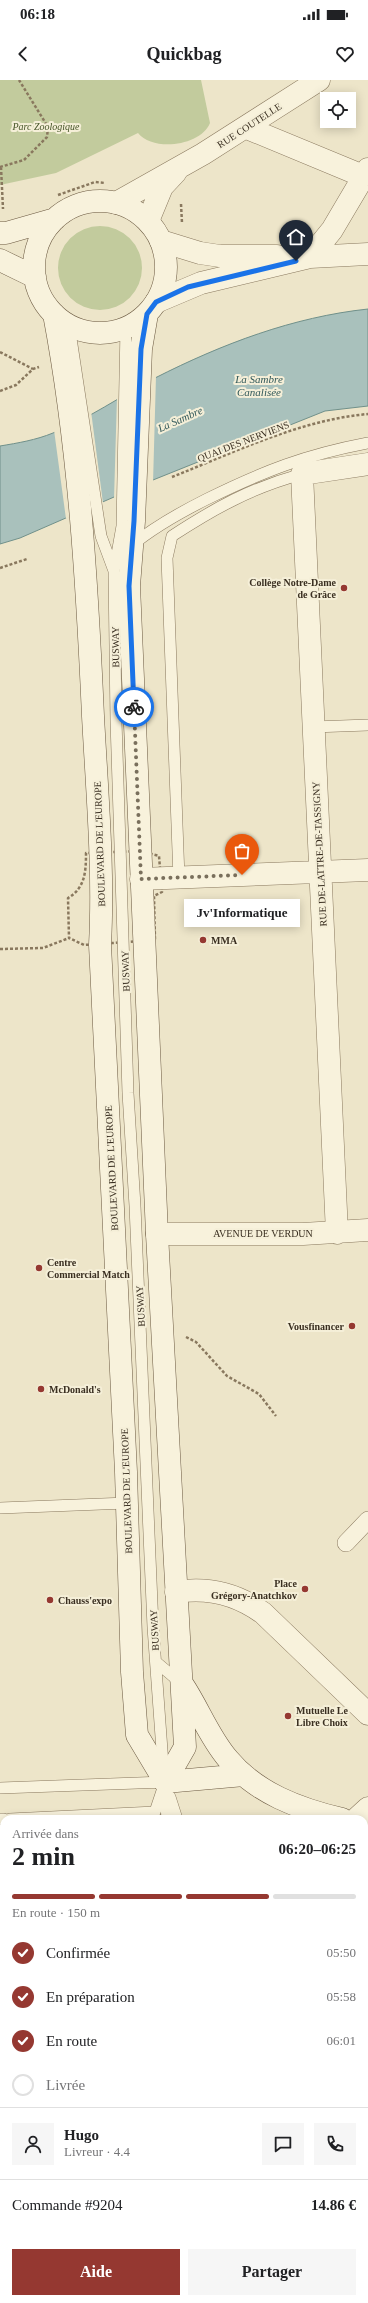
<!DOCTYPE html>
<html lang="fr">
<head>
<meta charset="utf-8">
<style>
  :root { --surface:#fff; --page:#f6f6f6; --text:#202124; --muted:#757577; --line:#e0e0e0; --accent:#953831 }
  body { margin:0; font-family:Georgia,serif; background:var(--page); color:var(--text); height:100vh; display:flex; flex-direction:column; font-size:15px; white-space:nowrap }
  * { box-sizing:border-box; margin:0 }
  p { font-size:13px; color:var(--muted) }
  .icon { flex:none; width:22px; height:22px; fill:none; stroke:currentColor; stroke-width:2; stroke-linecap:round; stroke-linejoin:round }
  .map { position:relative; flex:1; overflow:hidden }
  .drawer { position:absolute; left:0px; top:1735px; width:368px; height:488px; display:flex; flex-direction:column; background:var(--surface); border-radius:12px 12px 0 0; box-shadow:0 2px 10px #0003 }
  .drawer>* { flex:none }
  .tools { position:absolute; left:320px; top:12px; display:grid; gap:8px }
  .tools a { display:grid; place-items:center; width:36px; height:36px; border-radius:0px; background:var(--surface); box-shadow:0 2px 10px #0003; font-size:20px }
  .pin { position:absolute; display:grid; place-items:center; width:34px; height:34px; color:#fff; margin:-41px -17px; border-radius:50% 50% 50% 0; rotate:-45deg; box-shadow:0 0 4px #0007 }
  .pin .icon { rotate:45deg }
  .courier { position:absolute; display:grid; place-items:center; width:40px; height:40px; margin:-20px; border:3px solid #1a73e8; border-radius:50%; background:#fff; color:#222; box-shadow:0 1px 5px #0007 }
  .bubble { position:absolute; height:28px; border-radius:0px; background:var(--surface); box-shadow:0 2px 10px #0003; font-size:13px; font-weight:700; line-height:28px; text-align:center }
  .overview em { font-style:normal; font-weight:700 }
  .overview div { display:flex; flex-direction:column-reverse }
  .overview { display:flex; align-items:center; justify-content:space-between; height:68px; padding:0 12px }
  h1 { font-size:26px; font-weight:700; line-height:30px }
  .bar { display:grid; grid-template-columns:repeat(4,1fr); gap:6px 4px; align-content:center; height:48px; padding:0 12px }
  .bar i { height:5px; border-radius:3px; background:var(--line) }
  .bar .on { background:var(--accent) }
  .bar p { grid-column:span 4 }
  .line { display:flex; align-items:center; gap:10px; padding:0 12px; border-top:1px solid var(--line) }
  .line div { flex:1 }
  .round { display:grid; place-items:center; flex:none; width:42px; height:42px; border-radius:0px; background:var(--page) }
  ol { padding:0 12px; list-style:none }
  li { display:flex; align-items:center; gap:12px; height:44px }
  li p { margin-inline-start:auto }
  li .icon { padding:4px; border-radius:50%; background:var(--accent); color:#fff; stroke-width:4 }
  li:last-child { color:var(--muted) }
  li i { width:22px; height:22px; border:2px solid var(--line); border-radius:50% }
  .button { display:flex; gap:8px; margin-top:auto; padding:8px 12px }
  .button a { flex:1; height:46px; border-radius:0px; background:var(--accent); color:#fff; font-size:16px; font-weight:700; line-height:46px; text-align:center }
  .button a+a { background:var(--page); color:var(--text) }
  .status { display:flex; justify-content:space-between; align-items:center; height:28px; padding:0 20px; background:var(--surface); direction:ltr }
  .status svg { height:11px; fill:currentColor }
  header { display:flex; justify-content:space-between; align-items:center; height:52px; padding:0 12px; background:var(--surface); font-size:18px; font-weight:700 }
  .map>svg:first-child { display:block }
</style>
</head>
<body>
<div class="status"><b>06:18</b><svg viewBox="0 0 49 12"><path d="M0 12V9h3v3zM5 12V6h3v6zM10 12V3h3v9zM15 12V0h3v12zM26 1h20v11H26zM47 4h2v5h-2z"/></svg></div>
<header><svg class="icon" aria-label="back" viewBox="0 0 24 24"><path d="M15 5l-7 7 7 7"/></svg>Quickbag<svg class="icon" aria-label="heart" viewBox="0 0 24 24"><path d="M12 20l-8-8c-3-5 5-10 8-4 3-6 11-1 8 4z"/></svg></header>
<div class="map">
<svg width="368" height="2223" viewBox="0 0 368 2223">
  <rect width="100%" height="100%" fill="#ede5c9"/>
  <path fill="#c2cb9d" d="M0,0h201l9,43c-9,23 -57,29 -72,10l-82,40 -56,12z
    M58 188a42 42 0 1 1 84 0a42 42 0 1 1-84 0Z"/>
  <path fill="#a9c1bc" stroke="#70908a" d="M368,229v97l-43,5 -172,69 -133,58 -20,6v-98c18,-3 36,-6 53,-13 35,-14 68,-37 102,-55 67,-34 138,-61 213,-69z"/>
  <path fill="#ede5c9" d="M156,296l-3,107 -39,16 3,-102z
    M91,331l12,92 -37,16 -12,-89z"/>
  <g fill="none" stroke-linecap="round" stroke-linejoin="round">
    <defs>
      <path id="service" d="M69,245l32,211 13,35
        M126,248l-4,198 -8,45 2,150 12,372 7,113 18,421 14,192
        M131,466c23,-19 50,-34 76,-47 57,-28 98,-44 161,-56
        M313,647l55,-2
        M179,798l-12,-320 5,-22c43,-28 79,-48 130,-62
        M0,1428l127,-5
        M156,1582l25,21
        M0,1708l165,-6
        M170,1717l7,22
        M0,1739h4
        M10,1739l145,-7 8,-24
        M364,1783h4
        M0,1789l4,-8
        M0,1842l4,-1
        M0,1904h4"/>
      <path id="pedestrian" d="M346,1463l22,-23"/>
      <path id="minor" d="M247,48l116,48
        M116,123l87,-49 116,-74
        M148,141l14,-34 14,-15
        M161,161l39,12 20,3h57
        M310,177l22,-27 36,-61
        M156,222l45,-19 109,-26 58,-3
        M141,799l227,-9
        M337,1153l-35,-759 66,-10
        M157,1154h146l65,-4
        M176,1512c31,-5 61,2 87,21l105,101
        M356,1739l12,-11
        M364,1906l4,-2
        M364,1980l4,2"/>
      <path id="secondary" d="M34 187a66 66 0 1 1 132 0a66 66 0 1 1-132 0Z
        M0,153h6l49,-14
        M0,180l35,17
        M54,234c25,132 33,268 39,402 4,76 11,153 7,229l26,527 6,200 5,63 28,47
        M147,234l-6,35 -7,172 -5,65 28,648 28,513 -20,35
        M183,1605c16,24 26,52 45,74 28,34 71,50 114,60
        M165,1702l79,-7
        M364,1742h4"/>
    </defs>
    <use href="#service" stroke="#89785e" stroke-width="12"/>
    <use href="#pedestrian" stroke="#89785e" stroke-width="18"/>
    <use href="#minor" stroke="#89785e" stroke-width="23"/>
    <use href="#secondary" stroke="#6b5941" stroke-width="23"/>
    <path stroke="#89785e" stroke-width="2.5" stroke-dasharray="3 2" stroke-linecap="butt" d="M0,87l24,-7 23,-23 1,-10 -29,-47
      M1,87l2,42
      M58,115l37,-13 10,1
      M181,124l1,19
      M0,272l33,17
      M0,311l16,-6 17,-16 6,-2
      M172,397c63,-25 128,-57 196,-63
      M0,488l27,-9
      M140,771l19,5 3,36 -8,4 1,44 -71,5 -15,-7 -1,-40c17,-10 18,-26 18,-45z
      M0,869l43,-1 26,-10
      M186,1257l10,5 31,34 32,18 17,22"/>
    <use href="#service" stroke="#f8f2dc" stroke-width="11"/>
    <use href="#pedestrian" stroke="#f8f2dc" stroke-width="17"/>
    <use href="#minor" stroke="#f8f2dc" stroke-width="22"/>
    <use href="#secondary" stroke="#f8f2dc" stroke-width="22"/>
    <defs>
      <path id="rail" d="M364,2054h4
        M364,2069h4
        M0,2080l4,-1
        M0,2094h4
        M364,2102h4
        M364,2118h4
        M0,2130l4,-1
        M364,2142h4
        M0,2147l4,-1
        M364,2162l4,-1
        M0,2184h4
        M0,2203l4,-1"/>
    </defs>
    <use href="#rail" stroke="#3a2f21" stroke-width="4.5"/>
    <use href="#rail" stroke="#f5efd8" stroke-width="3" stroke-dasharray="9" stroke-linecap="butt"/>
  </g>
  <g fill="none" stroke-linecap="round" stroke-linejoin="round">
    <path stroke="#796f5c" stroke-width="4" stroke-dasharray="0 7.2" d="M134,627l7,172 101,-4"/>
    <path stroke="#1a73e8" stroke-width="5" d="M134,627l-5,-121 5,-65 7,-172 6,-35 9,-12 32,-15 108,-26"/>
  </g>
  <g fill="#953831" stroke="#f5efd8" stroke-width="1.5">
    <circle cx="344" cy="508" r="4"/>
    <circle cx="203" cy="860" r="4"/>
    <circle cx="39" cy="1188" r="4"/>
    <circle cx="352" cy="1246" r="4"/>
    <circle cx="41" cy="1309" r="4"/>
    <circle cx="305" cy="1509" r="4"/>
    <circle cx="50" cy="1520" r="4"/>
    <circle cx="288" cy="1636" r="4"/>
  </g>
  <g text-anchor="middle" stroke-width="4" stroke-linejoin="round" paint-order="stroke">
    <g font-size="10" fill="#3a2f21" stroke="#f5efd8">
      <text transform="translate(249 45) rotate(-33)" y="4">RUE COUTELLE</text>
      <text transform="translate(243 361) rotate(-21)" y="4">QUAI DES NERVIENS</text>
      <text transform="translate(115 567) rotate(-91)" y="4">BUSWAY</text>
      <text transform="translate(99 764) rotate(-92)" y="4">BOULEVARD DE L'EUROPE</text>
      <text transform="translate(319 774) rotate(-93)" y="4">RUE DE-LATTRE-DE-TASSIGNY</text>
      <text transform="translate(125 891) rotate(-92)" y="4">BUSWAY</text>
      <text transform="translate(111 1088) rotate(-93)" y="4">BOULEVARD DE L'EUROPE</text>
      <text x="263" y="1157">AVENUE DE VERDUN</text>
      <text transform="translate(140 1226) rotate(-93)" y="4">BUSWAY</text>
      <text transform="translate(126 1411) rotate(-92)" y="4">BOULEVARD DE L'EUROPE</text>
      <text transform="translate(154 1550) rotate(-93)" y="4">BUSWAY</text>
    </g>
    <g font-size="10" font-style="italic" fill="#465528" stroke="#f5efd8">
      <text x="46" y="50">Parc Zoologique</text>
    </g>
    <g font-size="10" font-weight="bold" fill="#3a2f21" stroke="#f5efd8" text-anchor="start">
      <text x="336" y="506" text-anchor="end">Collège Notre-Dame<tspan x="336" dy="12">de Grâce</tspan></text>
      <text x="211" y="864">MMA</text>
      <text x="47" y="1186">Centre<tspan x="47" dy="12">Commercial Match</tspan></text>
      <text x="344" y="1250" text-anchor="end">Vousfinancer</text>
      <text x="49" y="1313">McDonald's</text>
      <text x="297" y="1507" text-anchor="end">Place<tspan x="297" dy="12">Grégory-Anatchkov</tspan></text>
      <text x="58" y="1524">Chauss'expo</text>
      <text x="296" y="1634">Mutuelle Le<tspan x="296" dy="12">Libre Choix</tspan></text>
    </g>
    <g font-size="11" font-style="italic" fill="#315859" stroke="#f5efd8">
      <text x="259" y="303">La Sambre<tspan x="259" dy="13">Canalisée</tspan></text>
      <text transform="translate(180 339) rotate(-24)" y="4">La Sambre</text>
    </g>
  </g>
</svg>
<div class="tools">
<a><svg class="icon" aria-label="locate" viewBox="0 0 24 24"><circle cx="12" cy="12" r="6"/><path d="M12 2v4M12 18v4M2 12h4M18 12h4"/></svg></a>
</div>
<div class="pin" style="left:242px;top:795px;background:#ea580c"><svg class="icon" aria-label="bag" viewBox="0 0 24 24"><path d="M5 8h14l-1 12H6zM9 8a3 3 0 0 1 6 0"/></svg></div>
<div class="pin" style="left:296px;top:181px;background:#1f2937"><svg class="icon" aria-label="home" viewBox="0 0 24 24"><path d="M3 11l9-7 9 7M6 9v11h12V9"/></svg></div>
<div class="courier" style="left:134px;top:627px"><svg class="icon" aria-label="bike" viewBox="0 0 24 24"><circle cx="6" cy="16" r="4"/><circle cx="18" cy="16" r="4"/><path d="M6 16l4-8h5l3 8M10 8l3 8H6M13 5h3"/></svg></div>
<div class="bubble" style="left:184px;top:819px;width:116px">Jv'Informatique</div>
<section class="drawer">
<div class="overview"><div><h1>2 min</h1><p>Arrivée dans</p></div><em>06:20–06:25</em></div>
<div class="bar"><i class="on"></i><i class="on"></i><i class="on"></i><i></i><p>En route · 150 m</p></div>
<ol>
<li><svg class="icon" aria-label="check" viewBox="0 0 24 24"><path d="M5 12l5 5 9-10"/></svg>Confirmée<p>05:50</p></li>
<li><svg class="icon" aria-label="check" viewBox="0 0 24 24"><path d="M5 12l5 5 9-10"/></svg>En préparation<p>05:58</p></li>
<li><svg class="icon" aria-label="check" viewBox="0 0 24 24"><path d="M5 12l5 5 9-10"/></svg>En route<p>06:01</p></li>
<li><i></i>Livrée</li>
</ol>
<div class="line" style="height:72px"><a class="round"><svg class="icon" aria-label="person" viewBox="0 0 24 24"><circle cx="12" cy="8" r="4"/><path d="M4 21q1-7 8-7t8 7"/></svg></a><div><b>Hugo</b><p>Livreur · 4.4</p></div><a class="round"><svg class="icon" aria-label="chat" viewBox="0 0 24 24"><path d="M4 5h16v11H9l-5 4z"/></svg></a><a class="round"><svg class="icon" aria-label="phone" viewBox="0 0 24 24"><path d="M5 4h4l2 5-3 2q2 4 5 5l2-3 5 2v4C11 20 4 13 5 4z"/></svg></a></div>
<div class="line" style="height:52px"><div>Commande #9204</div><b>14.86 €</b></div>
<div class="button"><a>Aide</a><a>Partager</a></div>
</section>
</div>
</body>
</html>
